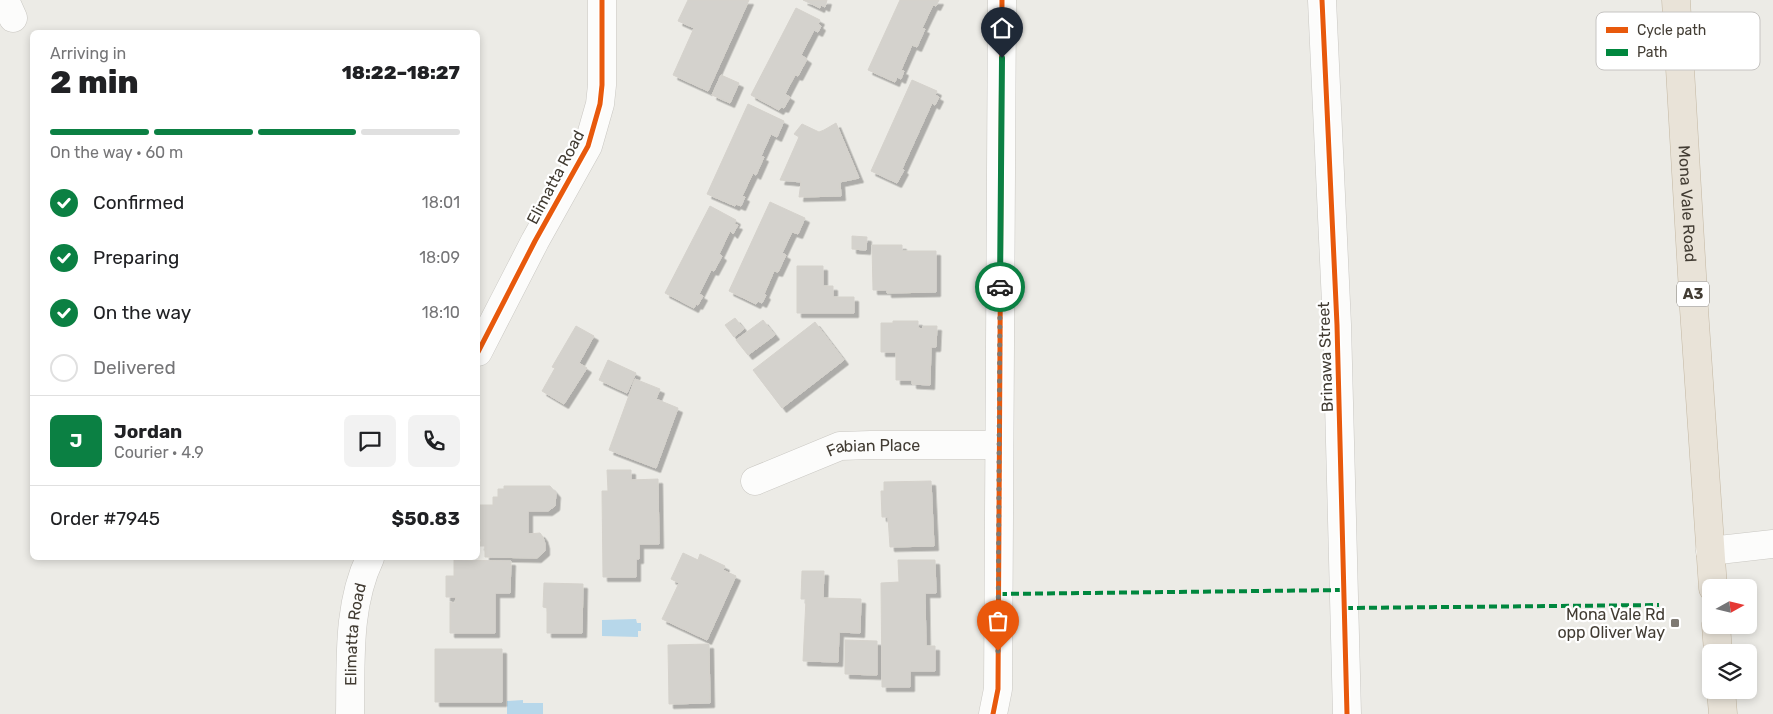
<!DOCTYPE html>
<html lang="en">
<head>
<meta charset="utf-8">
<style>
  :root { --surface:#fff; --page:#f2f2f2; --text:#202124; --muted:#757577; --line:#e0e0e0; --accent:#0b8043 }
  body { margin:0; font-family:Rubik,sans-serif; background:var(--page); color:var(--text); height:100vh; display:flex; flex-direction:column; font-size:19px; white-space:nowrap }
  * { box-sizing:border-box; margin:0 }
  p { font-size:16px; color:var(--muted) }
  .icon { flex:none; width:28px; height:28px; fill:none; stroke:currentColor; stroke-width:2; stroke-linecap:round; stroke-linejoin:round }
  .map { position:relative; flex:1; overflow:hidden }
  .details { position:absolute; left:30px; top:30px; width:450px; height:530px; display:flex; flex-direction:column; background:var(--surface); border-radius:8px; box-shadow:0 2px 8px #0003 }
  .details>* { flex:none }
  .needle { width:32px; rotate:82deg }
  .buttons { position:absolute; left:1702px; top:579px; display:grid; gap:10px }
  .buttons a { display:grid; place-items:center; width:55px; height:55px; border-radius:8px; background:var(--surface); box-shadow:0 2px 8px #0003; font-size:25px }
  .pin { position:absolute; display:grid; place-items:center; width:42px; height:42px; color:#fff; margin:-51px -21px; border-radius:50% 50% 50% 0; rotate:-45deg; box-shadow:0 0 5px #0007 }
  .pin .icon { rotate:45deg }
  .courier { position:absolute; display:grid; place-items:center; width:50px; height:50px; margin:-25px; border:4px solid #0b8043; border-radius:50%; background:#fff; color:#222; box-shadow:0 1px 6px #0007 }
  .headline em { font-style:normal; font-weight:800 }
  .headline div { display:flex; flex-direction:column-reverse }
  .headline { display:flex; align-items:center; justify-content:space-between; height:85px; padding:0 20px }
  h1 { font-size:32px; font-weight:800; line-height:38px }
  .bar { display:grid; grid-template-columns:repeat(4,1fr); gap:8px 5px; align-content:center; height:60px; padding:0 20px }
  .bar i { height:6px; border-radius:4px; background:var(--line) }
  .bar .current { background:var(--accent) }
  .bar p { grid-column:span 4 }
  .line { display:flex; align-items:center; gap:12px; padding:0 20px; border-top:1px solid var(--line) }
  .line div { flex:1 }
  .round { display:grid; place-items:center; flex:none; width:52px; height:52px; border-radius:8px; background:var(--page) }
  ol { padding:0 20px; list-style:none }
  li { display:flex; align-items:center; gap:15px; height:55px }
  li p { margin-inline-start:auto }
  li .icon { padding:5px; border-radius:50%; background:var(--accent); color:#fff; stroke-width:4 }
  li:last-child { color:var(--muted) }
  li i { width:28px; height:28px; border:2px solid var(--line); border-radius:50% }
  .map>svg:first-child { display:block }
</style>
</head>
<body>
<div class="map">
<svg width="1773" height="714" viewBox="0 0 1773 714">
  <defs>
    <filter id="shadow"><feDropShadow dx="4.5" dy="4.5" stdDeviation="0" flood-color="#0004"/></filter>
  </defs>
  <rect width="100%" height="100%" fill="#ecebe6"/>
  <path fill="#b7d7ea" d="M636,619l1,4h4v8h-3v6l-36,-1v-16z
    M523,700v3h20v11h-36v-13z"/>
  <path fill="#d4d2cd" stroke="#d5d2cc" filter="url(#shadow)" d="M688,0h61l-41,91 -35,-16 21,-47 -16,-7z
    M803,0h24l-2,7 -4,-2 -1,3z
    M900,0h39l-3,6 -3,-1 -11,23 3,1 -8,18 -5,-2 -11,25 3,1 -3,8 -4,-2 -2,5 -27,-12z
    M796,8l24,12 -2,4 3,2 -3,6 -4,-2 -13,25 6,4 -9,17 -3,-1 -10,19 5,3 -6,11 -3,-1 -2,3 -28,-15z
    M721,75l18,8 -9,20 -18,-8z
    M912,80l25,11 -2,4 4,2 -4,8 -3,-2 -30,66 2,1 -7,13 -26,-12z
    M748,104l36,17 -7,16 -6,-3 -10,22 3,1 -8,18 -3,-2 -11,23 3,1 -4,9 -5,-2 -1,2 -28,-12z
    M836,123l23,55 -19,4 1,14 -42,1 2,-15 -21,-2 19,-43 -5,-3 8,-10 17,8 5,-2z
    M770,202l35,16 -7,16 -6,-2 -10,21 4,2 -8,17 -4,-1 -10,23 2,1 -4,8 -4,-2 -2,3 -27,-13z
    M710,206l26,14 -2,4 4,1 -5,9 -3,-3 -11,23 3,2 -8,15 -3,-1 -12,24 4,2 -5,9 -2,-1 -2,4 -29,-15z
    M852,236l15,1 -1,13 -14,-1z
    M872,245h30v6h34v41l-49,1v-3h-14z
    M797,266h26v20h10v11h21v16h-57z
    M735,318l9,11 -10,8 -9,-12z
    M763,320l12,15 -27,20 -12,-15z
    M893,321h25v7l5,1v-3h14l-1,21h-5l-1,38 -18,-1v-4h-16v-28h-15v-29h12z
    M815,322l29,38 -62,48 -29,-38z
    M576,326l18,10 -15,27 8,5 -23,36 -22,-13 13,-23 -3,-1z
    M608,360l28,13 -9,20 -28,-13z
    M635,379l25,10 -4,10 22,9 -22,60 -47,-18z
    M607,470h24v10l27,-1 1,65h-20v15h-3v18h-33l-1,-86h6z
    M931,481l3,65 -44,1 -2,-30h-6l-1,-26h3v-9z
    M504,486h46l6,7 -1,13 -7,5h-20v23l12,-1 3,4 2,7v7l-8,7 -52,-1v-11h-5l1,-7h-3v-34h15v-8h5v-8h6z
    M683,553l15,7 2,-6 25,12 -2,4 13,6 -29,64 -45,-21 17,-36 -8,-4z
    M454,560l57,1 -1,32h-15v40h-45v-31l5,1 1,-6h-10v-21h8z
    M898,560h37l1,33h-11l1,53h9v25h-25v16h-28l-1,-104 18,-1z
    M802,571h22l-1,27 38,1 -1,34 -21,-1 -1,30 -35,-1 3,-62h-5z
    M544,583l39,1 -1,49h-35v-25l-4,-1z
    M845,640l32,1v34l-32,-1z
    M709,644l1,59 -41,1 -1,-59z
    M435,649h67v53h-67z"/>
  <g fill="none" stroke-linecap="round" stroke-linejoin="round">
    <defs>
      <g id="street">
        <path d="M5,0l8,18"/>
        <path d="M1322,0l15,325 10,389"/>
        <path d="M478,352l57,-111 53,-95 12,-42 2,-19v-85"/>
        <path id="s1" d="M755,481l85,-35 31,-1h128"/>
        <path d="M1710,551l63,-7"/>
        <path id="s2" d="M350,714c1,-52 -3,-108 20,-156"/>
        <path d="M993,714l5,-25 4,-689"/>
      </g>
      <g id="highway">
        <path id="s3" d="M1676,0l18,309 19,279"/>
        <path d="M1716,625l2,27"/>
        <path d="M1721,690l2,24"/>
      </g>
    </defs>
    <use href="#street" stroke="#c9c7c2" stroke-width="29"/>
    <use href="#highway" stroke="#c3b7a2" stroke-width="29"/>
    <use href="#street" stroke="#fcfcfb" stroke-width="28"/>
    <use href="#highway" stroke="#e9e3d8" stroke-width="28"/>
    <path stroke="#00873e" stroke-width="4" stroke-dasharray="8 4" stroke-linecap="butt" d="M999,594l346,-4
      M1345,608l314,-3"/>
    <defs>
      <path id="cycleway" d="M1322,0l15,325 10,389
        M478,352l57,-111 53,-95 12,-42 2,-19v-85
        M993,714l5,-25 4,-689"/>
    </defs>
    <use href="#cycleway" stroke="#fff" stroke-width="8"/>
    <use href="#cycleway" stroke="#e8590c" stroke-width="5"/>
  </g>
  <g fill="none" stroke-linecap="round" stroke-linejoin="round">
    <path stroke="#7e7972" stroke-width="5" stroke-dasharray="0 9" d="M998,651l2,-364"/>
    <path stroke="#0b8043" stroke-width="6" d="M1000,287l2,-229"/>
  </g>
  <rect fill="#7e7972" stroke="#fff" stroke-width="2" x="1670" y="618" width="10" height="10" rx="2.5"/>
  <g text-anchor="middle" stroke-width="4.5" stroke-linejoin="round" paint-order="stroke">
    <rect fill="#fff" stroke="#7b7670" stroke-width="1" x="1677" y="281.5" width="32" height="25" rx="4"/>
    <g font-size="15" font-weight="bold" fill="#423c33">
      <text x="1693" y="299">A3</text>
    </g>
    <g font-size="16" fill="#423c33" stroke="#fff">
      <text transform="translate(555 177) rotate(-62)" y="6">Elimatta Road</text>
      <text dy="6" stroke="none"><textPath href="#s3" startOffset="204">Mona Vale Road</textPath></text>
      <text transform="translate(1325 357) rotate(-92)" y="6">Brinawa Street</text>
      <text dy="6" stroke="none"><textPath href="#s1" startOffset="125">Fabian Place</textPath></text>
      <text dy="6" stroke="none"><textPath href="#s2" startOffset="80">Elimatta Road</textPath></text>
    </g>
    <g font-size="16" fill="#423c33" stroke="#fff" text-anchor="end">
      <text x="1665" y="620">Mona Vale Rd<tspan x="1665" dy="18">opp Oliver Way</tspan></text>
    </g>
  </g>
  <rect x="1596" y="12" width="164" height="58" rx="8" fill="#fff" stroke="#c6c4c2" stroke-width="1"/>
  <rect x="1606" y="27" width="22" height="6" fill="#e8590c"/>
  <rect x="1606" y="49" width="22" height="7" fill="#00873e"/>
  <g font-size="14" fill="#423c33">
    <text x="1637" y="35">Cycle path</text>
    <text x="1637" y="57">Path</text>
  </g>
</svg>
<div class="buttons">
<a><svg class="needle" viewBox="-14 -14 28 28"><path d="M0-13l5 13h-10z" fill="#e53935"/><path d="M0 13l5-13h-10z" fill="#757577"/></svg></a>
<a><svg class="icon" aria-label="layers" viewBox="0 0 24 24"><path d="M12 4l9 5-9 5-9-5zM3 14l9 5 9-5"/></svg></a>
</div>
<div class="pin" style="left:998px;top:651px;background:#ea580c"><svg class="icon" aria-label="bag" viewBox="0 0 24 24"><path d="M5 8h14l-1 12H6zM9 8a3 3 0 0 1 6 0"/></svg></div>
<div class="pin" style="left:1002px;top:58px;background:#1f2937"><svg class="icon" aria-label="home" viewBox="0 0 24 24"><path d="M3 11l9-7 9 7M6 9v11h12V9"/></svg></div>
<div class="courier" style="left:1000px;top:287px"><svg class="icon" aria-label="car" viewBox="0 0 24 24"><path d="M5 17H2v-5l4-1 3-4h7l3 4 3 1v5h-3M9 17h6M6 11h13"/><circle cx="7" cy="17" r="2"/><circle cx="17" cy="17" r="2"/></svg></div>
<section class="details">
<div class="headline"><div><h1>2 min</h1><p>Arriving in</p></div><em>18:22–18:27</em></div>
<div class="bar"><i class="current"></i><i class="current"></i><i class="current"></i><i></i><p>On the way · 60 m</p></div>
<ol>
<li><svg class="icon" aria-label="check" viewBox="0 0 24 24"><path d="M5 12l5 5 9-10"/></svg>Confirmed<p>18:01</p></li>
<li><svg class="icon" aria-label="check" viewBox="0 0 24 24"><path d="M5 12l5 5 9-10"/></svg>Preparing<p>18:09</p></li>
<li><svg class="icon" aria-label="check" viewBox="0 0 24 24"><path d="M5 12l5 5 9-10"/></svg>On the way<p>18:10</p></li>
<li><i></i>Delivered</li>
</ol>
<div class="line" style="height:90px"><b class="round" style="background:var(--accent);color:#fff">J</b><div><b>Jordan</b><p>Courier · 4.9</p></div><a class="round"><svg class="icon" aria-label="chat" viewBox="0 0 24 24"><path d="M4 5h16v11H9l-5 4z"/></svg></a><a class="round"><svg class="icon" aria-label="phone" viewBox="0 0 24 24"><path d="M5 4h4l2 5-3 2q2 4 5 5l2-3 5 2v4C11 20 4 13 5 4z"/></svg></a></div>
<div class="line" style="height:65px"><div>Order #7945</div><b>$50.83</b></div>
</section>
</div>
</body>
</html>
